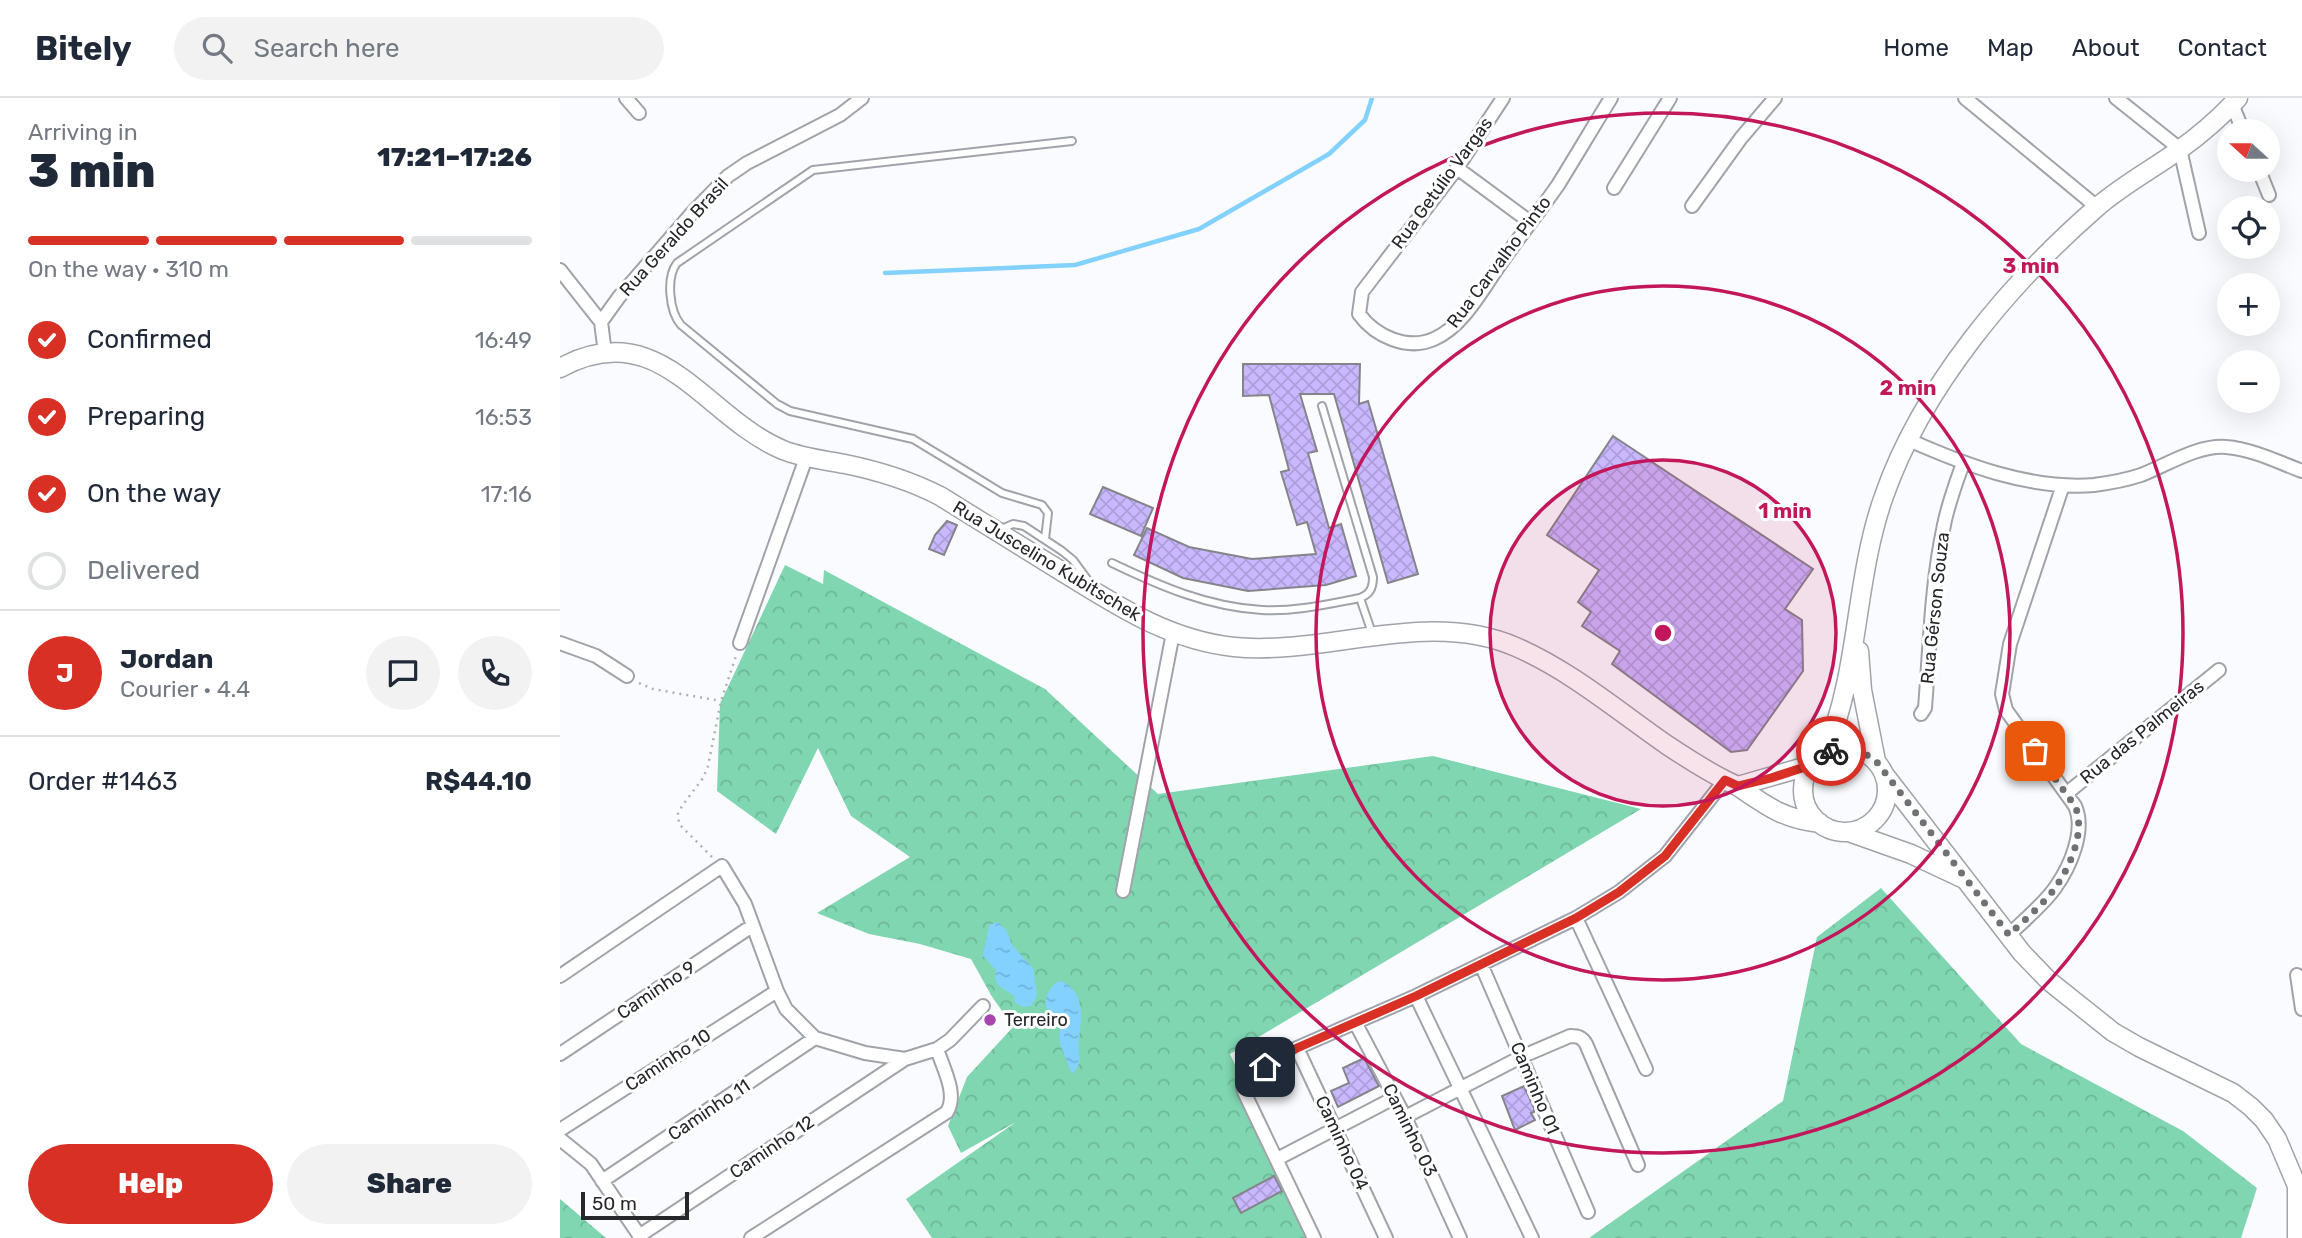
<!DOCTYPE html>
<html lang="en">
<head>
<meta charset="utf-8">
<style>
  :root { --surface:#fff; --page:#f2f2f3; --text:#1f2937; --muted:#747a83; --line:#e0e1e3; --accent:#d93025 }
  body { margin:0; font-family:Rubik,sans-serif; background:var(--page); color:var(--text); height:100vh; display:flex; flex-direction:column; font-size:26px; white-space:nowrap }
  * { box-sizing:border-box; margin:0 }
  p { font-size:23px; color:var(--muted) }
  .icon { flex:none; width:38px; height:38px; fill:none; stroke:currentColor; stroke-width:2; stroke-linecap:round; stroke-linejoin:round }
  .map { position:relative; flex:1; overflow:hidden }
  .drawer { display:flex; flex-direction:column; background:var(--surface); width:560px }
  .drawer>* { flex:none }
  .needle { width:46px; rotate:291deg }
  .tools { position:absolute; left:1657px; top:21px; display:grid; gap:14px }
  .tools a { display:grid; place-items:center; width:63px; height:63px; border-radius:50%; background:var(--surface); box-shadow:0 7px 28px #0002; font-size:35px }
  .scale { position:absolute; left:21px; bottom:18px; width:108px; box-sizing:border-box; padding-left:7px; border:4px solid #26272a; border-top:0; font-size:19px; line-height:24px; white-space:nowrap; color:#26272a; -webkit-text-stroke:5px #fff; paint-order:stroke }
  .pin { position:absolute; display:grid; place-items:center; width:60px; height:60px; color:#fff; margin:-30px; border-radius:14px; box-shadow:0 4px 10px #0006 }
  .courier { position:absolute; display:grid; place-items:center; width:70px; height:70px; margin:-35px; border:5px solid #d93025; border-radius:50%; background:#fff; color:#222; box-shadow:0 2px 9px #0007 }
  .head em { font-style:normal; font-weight:800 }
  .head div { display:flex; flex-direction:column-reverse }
  .head { display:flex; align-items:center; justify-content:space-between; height:119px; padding:0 28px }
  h1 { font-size:46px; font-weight:800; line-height:52px }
  .bar { display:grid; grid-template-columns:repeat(4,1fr); gap:10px 7px; align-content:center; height:84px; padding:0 28px }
  .bar i { height:9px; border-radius:5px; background:var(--line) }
  .bar .active { background:var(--accent) }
  .bar p { grid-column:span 4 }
  .line { display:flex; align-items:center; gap:18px; padding:0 28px; border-top:2px solid var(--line) }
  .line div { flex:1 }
  .round { display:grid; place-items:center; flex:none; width:74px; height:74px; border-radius:37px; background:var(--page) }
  ol { padding:0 28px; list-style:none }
  li { display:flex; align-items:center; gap:21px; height:77px }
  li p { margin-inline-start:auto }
  li .icon { padding:7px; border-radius:50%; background:var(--accent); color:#fff; stroke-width:4 }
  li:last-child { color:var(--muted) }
  li i { width:38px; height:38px; border:4px solid var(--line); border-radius:50% }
  .cta { display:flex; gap:14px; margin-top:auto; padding:14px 28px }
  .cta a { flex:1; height:80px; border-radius:42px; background:var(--accent); color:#fff; font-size:28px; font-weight:800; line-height:80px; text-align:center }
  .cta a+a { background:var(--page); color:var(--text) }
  header { display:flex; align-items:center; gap:42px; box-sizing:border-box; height:98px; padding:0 35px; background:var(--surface); border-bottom:2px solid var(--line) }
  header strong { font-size:33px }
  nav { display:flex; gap:38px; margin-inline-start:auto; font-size:24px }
  .search { width:490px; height:63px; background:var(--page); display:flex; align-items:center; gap:18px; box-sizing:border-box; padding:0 24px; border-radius:38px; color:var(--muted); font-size:26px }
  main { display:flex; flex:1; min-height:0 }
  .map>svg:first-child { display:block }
</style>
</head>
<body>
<header>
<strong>Bitely</strong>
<div class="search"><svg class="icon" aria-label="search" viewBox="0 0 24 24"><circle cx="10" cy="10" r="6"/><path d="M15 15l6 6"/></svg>Search here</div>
<nav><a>Home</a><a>Map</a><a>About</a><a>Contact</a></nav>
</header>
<main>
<section class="drawer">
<div class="head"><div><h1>3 min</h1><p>Arriving in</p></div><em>17:21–17:26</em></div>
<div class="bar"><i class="active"></i><i class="active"></i><i class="active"></i><i></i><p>On the way · 310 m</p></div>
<ol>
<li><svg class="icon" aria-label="check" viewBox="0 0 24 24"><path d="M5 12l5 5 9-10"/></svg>Confirmed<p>16:49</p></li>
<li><svg class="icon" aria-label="check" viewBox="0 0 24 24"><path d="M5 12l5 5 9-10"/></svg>Preparing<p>16:53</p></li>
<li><svg class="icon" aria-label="check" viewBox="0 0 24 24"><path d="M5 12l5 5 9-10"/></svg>On the way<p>17:16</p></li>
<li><i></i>Delivered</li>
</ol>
<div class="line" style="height:126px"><b class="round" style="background:var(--accent);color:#fff">J</b><div><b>Jordan</b><p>Courier · 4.4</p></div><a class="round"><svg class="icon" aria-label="chat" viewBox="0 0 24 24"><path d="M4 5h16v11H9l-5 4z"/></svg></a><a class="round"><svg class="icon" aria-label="phone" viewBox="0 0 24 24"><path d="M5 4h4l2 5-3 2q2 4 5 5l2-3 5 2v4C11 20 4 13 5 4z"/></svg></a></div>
<div class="line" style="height:91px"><div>Order #1463</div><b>R$44.10</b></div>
<div class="cta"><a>Help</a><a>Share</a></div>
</section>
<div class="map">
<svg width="1742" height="1140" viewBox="0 0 1742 1140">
  <defs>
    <pattern id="forest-crowns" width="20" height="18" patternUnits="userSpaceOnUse" patternTransform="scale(1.75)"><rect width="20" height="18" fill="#7fd6b0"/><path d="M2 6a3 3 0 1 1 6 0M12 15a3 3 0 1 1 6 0" fill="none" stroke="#6eb898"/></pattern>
    <pattern id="water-ripples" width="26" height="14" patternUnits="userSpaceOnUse" patternTransform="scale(1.75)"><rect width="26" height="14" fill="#83d1fe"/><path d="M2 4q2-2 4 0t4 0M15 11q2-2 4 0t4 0" fill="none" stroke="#71b3da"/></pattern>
    <pattern id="building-cross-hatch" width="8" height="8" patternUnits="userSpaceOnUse" patternTransform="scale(1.75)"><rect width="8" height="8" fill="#cab8ff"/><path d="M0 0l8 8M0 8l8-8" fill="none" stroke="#ad9edb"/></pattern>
  </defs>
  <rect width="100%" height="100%" fill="#fafbfe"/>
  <path fill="url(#forest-crowns)" d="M225,467l38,19 1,-14 221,119 113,105 275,-38 208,53 -411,245 87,184h-385l-26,-39 110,-77 -55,31 -13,-27 19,-49 46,-50 -22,-32 -20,-36 -51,-15 -51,-10 -52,-21 93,-56 -59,-41 -33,-68 -42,86 -59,-43 3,-87z
    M1321,790l140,156 162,87 74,57 -16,50h-652l194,-137 34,-164z
    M0,1101l46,39h-46z"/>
  <path fill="url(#water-ripples)" d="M438,824l9,9 5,14 21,23 4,28 -6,10 -8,1 -8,-4 -1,-7c-11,-9 -22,-9 -18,-26l-13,-14 6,-31z
    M501,883c24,10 21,36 18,57 -3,16 7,22 -7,36l-12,-30v-27l-10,-5 -5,-7c1,-10 6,-22 16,-24z"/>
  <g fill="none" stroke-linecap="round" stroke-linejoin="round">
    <path stroke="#83d1fe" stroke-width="4.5" d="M325,175l190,-8 124,-36 130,-75 36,-34 7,-22"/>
  </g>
  <path fill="url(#building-cross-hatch)" stroke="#85848b" stroke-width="2" d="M683,266h117l-1,40 9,-3 50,173 -30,9 -54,-189h-34l17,57 -9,2 21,75 12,-4 15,52 -30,9 -78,6 -65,-13 -49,-23 13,-27 42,19 63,12 64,-5 -9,-32 -10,3 -16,-53 8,-2 -20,-75 -26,1z
    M1053,338l200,133 -28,40 17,11 1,51 -56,79 -16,2 -119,-88 8,-13 -38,-25 9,-14 -13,-10 21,-32 -52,-35z
    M543,389l50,21 -12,28 -51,-22z
    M387,423l10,4 -13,30 -15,-6 6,-14z
    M804,960l15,28 -41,21 -7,-16 18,-8 -6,-15z
    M964,988l10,22v4l-3,1 4,7 -20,10 -13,-34z
    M714,1078l8,15 -41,22 -8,-15z"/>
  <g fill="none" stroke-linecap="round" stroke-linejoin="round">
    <defs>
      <path id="lane" d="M762,308l51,171c0,11 -3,17 -13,21
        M441,431l12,-5 11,2 38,25 11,9 14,19
        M485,441l3,-26 -6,-8 -40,-12 -89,-54 -123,-28 -13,-7 -96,-79c-12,-14 -15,-48 -4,-62l136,-93 259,-29
        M552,465c48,23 96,44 150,47 33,2 66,-6 98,-12l12,35"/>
      <path id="street" d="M66,0l13,15
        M943,0l-46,70 -95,124 -3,22c16,22 48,37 75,25 30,-13 49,-51 67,-76 18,-26 39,-52 57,-78 18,-29 35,-58 53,-87
        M1405,0l132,109
        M1556,0l64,51 19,84
        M1672,6l11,27
        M897,70l73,54
        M1699,72l10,25
        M1054,90l56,-90
        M1132,108l49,-68 34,-40
        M0,172l41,52 4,31
        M41,224l18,-25 74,-85 35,-36 19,-13 93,-48 22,-17
        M1349,342c56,25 122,50 185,45 15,-2 32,-5 47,-10 26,-10 56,-30 85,-28 26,2 52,15 76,24
        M0,545l36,13 31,20
        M180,545l66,-185
        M1361,616l4,-6c5,-62 6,-123 19,-183 4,-21 12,-42 19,-62
        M1507,695l152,-123
        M563,793l50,-258
        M1016,820l70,151
        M1449,837c15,-15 34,-30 46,-47 15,-21 31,-57 20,-82l-69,-96 -4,-16 8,-50 53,-159
        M921,866l107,248
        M1737,877l5,34
        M0,878l162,-110 23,38 32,87 9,18 29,29 50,15 40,6 32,-10c6,19 21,45 10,63l-196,126
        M856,898l116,242
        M796,926l49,93 55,121
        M737,950l89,190
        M377,951l13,-9 33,-34
        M0,956l192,-128
        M845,1019l116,-60 49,-21c8,0 12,1 16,8l52,121
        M0,1032l217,-139
        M0,1041l31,25 50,74
        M717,1061l117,-61
        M42,1083l213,-143
        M79,1138l266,-177
        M754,1140l-69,-144 -2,-6 6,-8 48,-32 119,-52 160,-78 43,-26 46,-36 60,-76"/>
      <path id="secondary" d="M0,270c100,-55 144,49 223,82 20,8 41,10 62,14 34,7 64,16 95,32 41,25 81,50 121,75 55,34 107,69 173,76 93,9 193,-39 282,0 55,24 102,64 151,98 18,12 38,25 58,35 5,3 10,4 14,7 29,20 45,32 81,36
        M1299,553l3,39 14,71
        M1243 692a42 42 0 1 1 84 0a42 42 0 1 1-84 0Z
        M1265,655c35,-82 29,-173 59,-257 38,-109 126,-213 212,-288 25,-22 55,-38 83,-58 21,-15 42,-33 59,-52
        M1324,676l138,179 27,28 64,51 26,15 94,46 18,14 13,13 13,19 20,47v52
        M1178,688l73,-21
        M1289,734l62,22 51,24"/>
    </defs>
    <use href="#lane" stroke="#a1a3aa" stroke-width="10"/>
    <use href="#street" stroke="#a1a3aa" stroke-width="16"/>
    <use href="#secondary" stroke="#a1a3aa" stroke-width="21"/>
    <path stroke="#b0b1b4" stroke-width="2.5" stroke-dasharray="2 5" stroke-linecap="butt" d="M79,585l14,6 68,12
      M152,759l-33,-33 -1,-10 4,-8 21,-28 5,-12 13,-65 15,-45"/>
    <use href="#lane" stroke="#fff" stroke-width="6"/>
    <use href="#street" stroke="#fff" stroke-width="12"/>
    <use href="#secondary" stroke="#fff" stroke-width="18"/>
  </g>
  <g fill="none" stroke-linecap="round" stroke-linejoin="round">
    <path stroke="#707174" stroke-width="7" stroke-dasharray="0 12.6" d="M1271,653c17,-6 31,0 45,10l133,174c15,-15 34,-30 46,-47 15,-21 31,-57 20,-82l-40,-55"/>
    <path stroke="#d93025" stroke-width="9" d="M705,969l32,-19 119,-52 160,-78 43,-26 46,-36 60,-76 13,6 33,-8 40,-13 14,-12 6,-2"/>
  </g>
  <circle cx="1103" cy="535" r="173" fill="#c2185b" fill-opacity=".12"/>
  <g fill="none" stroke="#c2185b" stroke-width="3.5">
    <circle cx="1103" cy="535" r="173"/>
    <circle cx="1103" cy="535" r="347"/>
    <circle cx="1103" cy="535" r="520"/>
  </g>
  <circle fill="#a545ad" stroke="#fff" stroke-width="2.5" cx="430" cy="922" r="7"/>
  <g text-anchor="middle" stroke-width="6" stroke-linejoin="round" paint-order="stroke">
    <g font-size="18" fill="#26272a" stroke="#fff">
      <text transform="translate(882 85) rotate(-54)" y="6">Rua Getúlio Vargas</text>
      <text transform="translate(114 139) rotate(-48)" y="6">Rua Geraldo Brasil</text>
      <text transform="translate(939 164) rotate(-53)" y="6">Rua Carvalho Pinto</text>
      <text transform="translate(487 463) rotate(31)" y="6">Rua Juscelino Kubitschek</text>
      <text transform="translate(1375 510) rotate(-84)" y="6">Rua Gérson Souza</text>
      <text transform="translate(1582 634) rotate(-39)" y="6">Rua das Palmeiras</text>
      <text transform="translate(96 892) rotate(-34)" y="6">Caminho 9</text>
      <text transform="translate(108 962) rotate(-33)" y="6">Caminho 10</text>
      <text transform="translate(975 990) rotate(67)" y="6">Caminho 01</text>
      <text transform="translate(149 1012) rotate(-34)" y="6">Caminho 11</text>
      <text transform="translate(850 1032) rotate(64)" y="6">Caminho 03</text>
      <text transform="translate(782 1045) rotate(65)" y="6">Caminho 04</text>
      <text transform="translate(212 1049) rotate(-34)" y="6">Caminho 12</text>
    </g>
    <g font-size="18" fill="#26272a" stroke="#fff" text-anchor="start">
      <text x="444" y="928">Terreiro</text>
    </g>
  </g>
  <circle cx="1103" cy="535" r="10" fill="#c2185b" stroke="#fff" stroke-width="3.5"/>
  <g font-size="21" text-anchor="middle" font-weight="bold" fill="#c2185b" stroke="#fff" stroke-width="6" stroke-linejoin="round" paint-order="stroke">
    <text x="1471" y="175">3 min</text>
    <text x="1348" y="297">2 min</text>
    <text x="1225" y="420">1 min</text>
  </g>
</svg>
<div class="tools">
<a><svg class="needle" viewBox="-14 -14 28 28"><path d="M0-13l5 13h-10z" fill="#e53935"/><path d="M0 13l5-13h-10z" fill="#747a83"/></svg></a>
<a><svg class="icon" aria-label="locate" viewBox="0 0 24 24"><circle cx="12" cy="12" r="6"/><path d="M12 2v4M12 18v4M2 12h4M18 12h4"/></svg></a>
<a>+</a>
<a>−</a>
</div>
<div class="scale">50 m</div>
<div class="pin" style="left:1475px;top:653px;background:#ea580c"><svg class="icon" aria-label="bag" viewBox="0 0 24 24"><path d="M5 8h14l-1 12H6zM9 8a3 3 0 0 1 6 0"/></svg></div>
<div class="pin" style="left:705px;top:969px;background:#1f2937"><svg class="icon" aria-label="home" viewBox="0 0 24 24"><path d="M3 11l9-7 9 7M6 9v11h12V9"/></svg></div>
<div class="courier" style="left:1271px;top:653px"><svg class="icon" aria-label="bike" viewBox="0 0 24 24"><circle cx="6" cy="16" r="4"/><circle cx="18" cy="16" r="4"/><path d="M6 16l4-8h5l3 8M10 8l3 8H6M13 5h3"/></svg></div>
</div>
</main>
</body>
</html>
